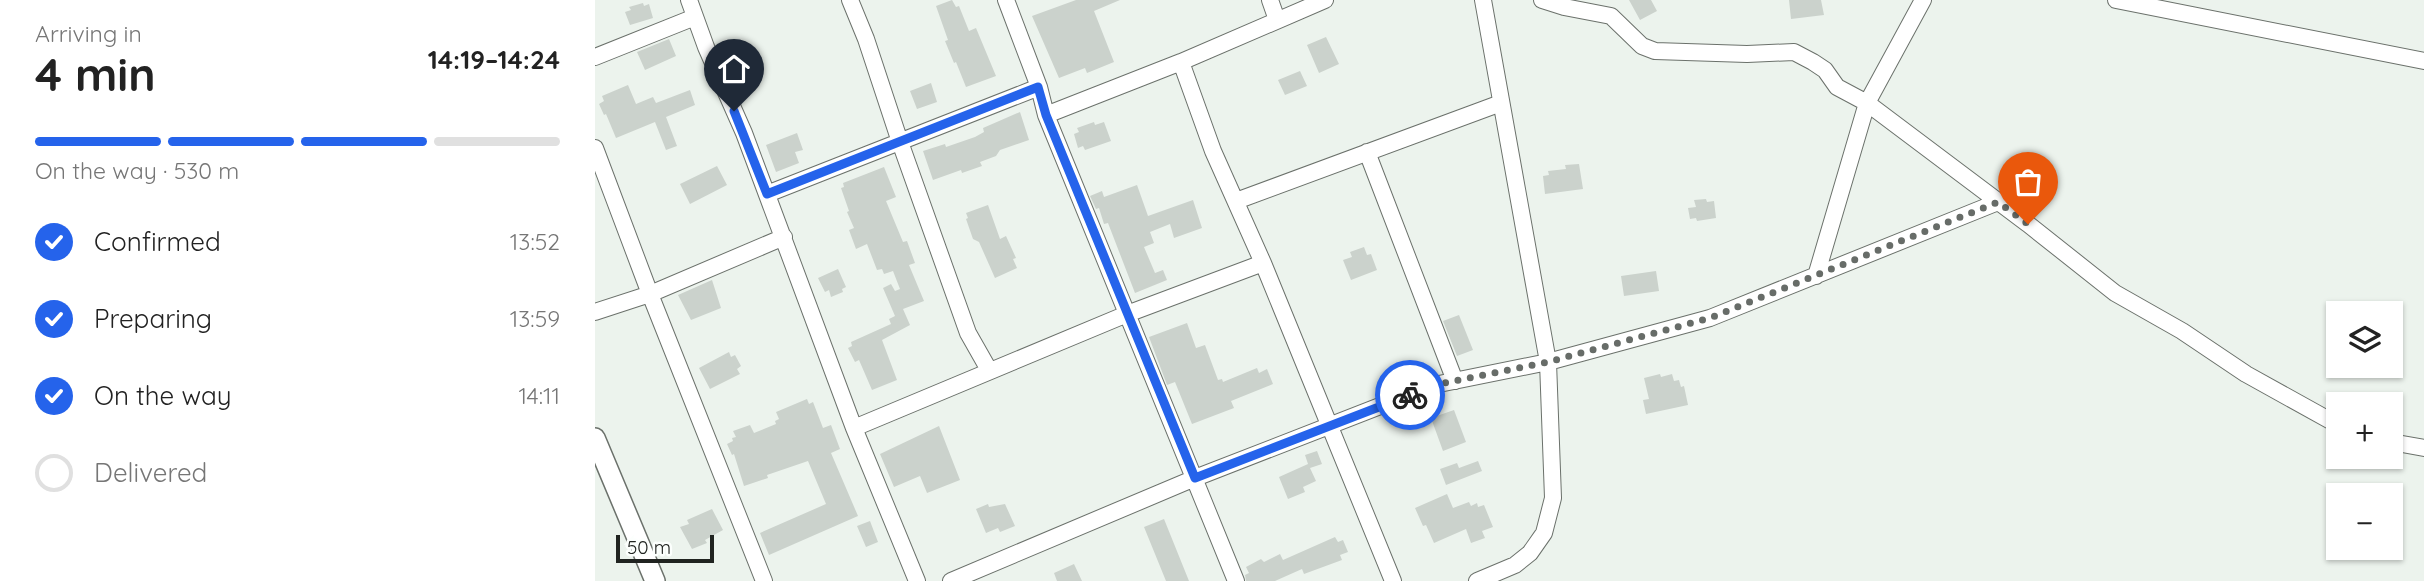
<!DOCTYPE html>
<html lang="en">
<head>
<meta charset="utf-8">
<style>
  :root { --surface:#fff; --page:#f6f6f6; --text:#222; --muted:#767676; --line:#e0e0e0; --accent:#2563eb }
  body { margin:0; font-family:Quicksand,sans-serif; background:var(--page); color:var(--text); height:100vh; display:flex; flex-direction:column; font-size:26px; white-space:nowrap }
  * { box-sizing:border-box; margin:0 }
  p { font-size:23px; color:var(--muted) }
  .icon { flex:none; width:38px; height:38px; fill:none; stroke:currentColor; stroke-width:2; stroke-linecap:round; stroke-linejoin:round }
  .map { position:relative; flex:1; overflow:hidden }
  .drawer { display:flex; flex-direction:column; background:var(--surface); width:595px }
  .drawer>* { flex:none }
  .controls { position:absolute; left:1731px; top:301px; display:grid; gap:14px }
  .controls a { display:grid; place-items:center; width:77px; height:77px; border-radius:0px; background:var(--surface); box-shadow:0 2px 5px #0004; font-size:35px }
  .scale { position:absolute; left:21px; bottom:18px; width:98px; box-sizing:border-box; padding-left:7px; border:4px solid #202320; border-top:0; font-size:19px; line-height:24px; white-space:nowrap; color:#202320; -webkit-text-stroke:5px #fcfffd; paint-order:stroke }
  .pin { position:absolute; display:grid; place-items:center; width:60px; height:60px; color:#fff; margin:-72px -30px; border-radius:50% 50% 50% 0; rotate:-45deg; box-shadow:0 0 7px #0007 }
  .pin .icon { rotate:45deg }
  .courier { position:absolute; display:grid; place-items:center; width:70px; height:70px; margin:-35px; border:5px solid #2563eb; border-radius:50%; background:#fff; color:#222; box-shadow:0 2px 9px #0007 }
  .summary em { font-style:normal; font-weight:700 }
  .summary div { display:flex; flex-direction:column-reverse }
  .summary { display:flex; align-items:center; justify-content:space-between; height:119px; padding:0 35px }
  h1 { font-size:46px; font-weight:700; line-height:52px }
  .bar { display:grid; grid-template-columns:repeat(4,1fr); gap:10px 7px; align-content:center; height:84px; padding:0 35px }
  .bar i { height:9px; border-radius:5px; background:var(--line) }
  .bar .active { background:var(--accent) }
  .bar p { grid-column:span 4 }
  ol { padding:0 35px; list-style:none }
  li { display:flex; align-items:center; gap:21px; height:77px }
  li p { margin-inline-start:auto }
  li .icon { padding:7px; border-radius:50%; background:var(--accent); color:#fff; stroke-width:4 }
  li:last-child { color:var(--muted) }
  li i { width:38px; height:38px; border:4px solid var(--line); border-radius:50% }
  main { display:flex; flex:1; min-height:0 }
  .map>svg:first-child { display:block }
</style>
</head>
<body>
<main>
<section class="drawer">
<div class="summary"><div><h1>4 min</h1><p>Arriving in</p></div><em>14:19–14:24</em></div>
<div class="bar"><i class="active"></i><i class="active"></i><i class="active"></i><i></i><p>On the way · 530 m</p></div>
<ol>
<li><svg class="icon" aria-label="check" viewBox="0 0 24 24"><path d="M5 12l5 5 9-10"/></svg>Confirmed<p>13:52</p></li>
<li><svg class="icon" aria-label="check" viewBox="0 0 24 24"><path d="M5 12l5 5 9-10"/></svg>Preparing<p>13:59</p></li>
<li><svg class="icon" aria-label="check" viewBox="0 0 24 24"><path d="M5 12l5 5 9-10"/></svg>On the way<p>14:11</p></li>
<li><i></i>Delivered</li>
</ol>
</section>
<div class="map">
<svg width="1829" height="581" viewBox="0 0 1829 581">
  <rect width="100%" height="100%" fill="#ecf3ed"/>
  <path fill="#cbd2cc" d="M357,0l4,7 3,-1 10,25 7,-3 20,48 -30,11 -10,-25 -2,1 -9,-22 3,-1 -12,-34z
    M481,0h44l-26,11 20,51 -27,11 -2,-5 -26,10 -27,-62z
    M1034,0h22l6,11 -17,9z
    M1194,0h32l3,15 -33,4z
    M48,3l1,3 5,-2 4,14 -23,7 -5,-13 6,-2 -2,-3z
    M731,37l13,27 -20,9 -12,-28z
    M74,39l7,17 -31,14 -8,-18z
    M705,71l7,15 -22,9 -7,-15z
    M336,83l6,19 -20,7 -7,-18z
    M33,85l8,19 17,-7 3,6 34,-13 5,15 -29,12 11,29 -11,4 -11,-28 -39,16 -10,-24 -2,1 -5,-11 5,-3 -2,-5z
    M425,112l9,28 -29,10 -4,6 -16,6 2,4 -20,7 -1,-3 -28,10 -10,-29 22,-7 1,3 29,-10 9,-5 -1,-4z
    M499,122l1,3 9,-3 7,19 -26,9 -2,-4 -5,2 -4,-14 5,-2 -2,-4z
    M202,133l6,17 -8,2 4,11 -23,9 -10,-27z
    M984,164l4,25 -38,5 -2,-18 6,-1 -1,-4 18,-2 -1,-4z
    M122,166l10,19 -37,19 -10,-20z
    M289,167l12,30 -10,4 17,41 4,-1 8,22 -6,2 15,36 -21,8 7,16 -28,15 15,40 -25,10 -13,-30 -4,2 -7,-14 4,-2 -1,-4 40,-18 -2,-5 6,-3 -12,-28 8,-4 4,7 5,-2 -7,-18 -9,3 -2,-5 -5,1 -10,-26 -11,5 -7,-19 5,-2 -7,-16 2,-1 -8,-23 3,-1 -1,-4z
    M542,185l11,31 45,-16 9,28 -28,10 -4,-14 -20,8 4,11 -10,4 11,26 8,-3 4,10 -32,13 -27,-70 -4,1 -5,-16 -3,1 -6,-13 12,-5 2,6z
    M1111,199l1,3 7,-1 2,17 -19,3 -1,-3 -6,1 -2,-11 8,-1 -2,-7z
    M393,205l12,34 6,-3 10,22 -3,1 4,9 -22,10 -16,-36 -6,-3 -7,-20 2,-1 -2,-5z
    M769,247l3,8 4,-1 6,16 -26,10 -8,-20 9,-3 -2,-5z
    M243,269l8,18 -4,2 1,3 -12,5 -2,-7 -4,2 -7,-14z
    M1061,271l3,20 -35,5 -3,-20z
    M117,280l9,28 -30,12 -13,-25z
    M864,315l14,35 -16,6 -14,-35z
    M592,323l9,25 9,-3 13,35 4,-1 1,3 34,-14 2,5 8,-4 6,15 -42,17 3,7 -42,16 -17,-42 -8,3 -18,-48z
    M134,352l2,5 4,-2 6,11 -4,3 3,5 -30,15 -11,-21z
    M1065,374l1,3 11,-3 2,7 5,-1 2,7 3,-1 4,19 -42,9 -3,-14 6,-1 -5,-21z
    M212,399l2,5 4,-2 10,26 8,-3 9,24 -9,4 27,63 -89,39 -9,-22 66,-29 -18,-43 -41,14 1,3 -24,8 -10,-32 -2,1 -5,-11 6,-3 -1,-3 4,-1 -3,-6 17,-6 4,8 22,-9 -1,-3 4,-2 -3,-7z
    M859,410l12,32 -23,9 -12,-33z
    M344,426l21,54 -33,13 -7,-17 -26,11 -14,-33z
    M722,451l5,13 -12,4 6,13 -13,6 2,5 -17,7 -9,-22 29,-13 -3,-9z
    M883,461l4,10 -36,14 -6,-16 17,-6 2,5z
    M852,494l6,14 16,-6 2,4 6,-3 1,4 6,-2 9,22 -11,4 3,7 -14,5 -5,-14 -32,14 -8,-18 -3,1 -8,-18z
    M393,504l1,3 16,-3 10,22 -15,6 -2,-4 -12,5 -10,-24z
    M117,509l11,21 -18,10 2,3 -15,6 -12,-22 9,-3 -2,-4z
    M569,519l25,62h-23l-22,-54z
    M275,521l8,21 -12,5 -9,-21z
    M740,537l3,5 5,-2 5,12 -8,3 2,5 -38,14 -2,-5 -27,12h-29l-1,-6 4,-2 -3,-6 15,-8 3,3 16,-8 3,6z
    M479,564l8,17h-25l-3,-8z"/>
  <g fill="none" stroke-linecap="round" stroke-linejoin="round">
    <defs>
      <path id="minor" d="M94,0l17,47 38,86 110,295 63,153
        M255,0l16,39 34,103 68,191 21,37
        M411,0l33,87 7,28 190,466
        M675,0l7,20
        M947,0l22,7 47,9 31,30 13,5 92,3 47,-2 19,10 12,8 12,17 30,16 161,121 87,69 67,38 64,43 92,51
        M1521,0l308,61
        M0,57l100,-40
        M586,62l32,89 50,112 130,318
        M451,115l135,-53 144,-62
        M0,148l55,146 114,287
        M772,152l88,229
        M172,194l272,-107
        M641,201l265,-98
        M1221,276l51,-173 56,-103
        M0,312l55,-18 134,-57
        M259,428l273,-114 136,-51
        M1796,442l33,6
        M356,581l244,-103 239,-93 114,-23 162,-44 288,-116
        M882,581l38,-16 15,-12 14,-20 9,-35 -5,-136 -65,-362"/>
      <path id="tertiary" d="M0,438l60,143"/>
    </defs>
    <use href="#minor" stroke="#6b716b" stroke-width="18"/>
    <use href="#tertiary" stroke="#6b716b" stroke-width="22"/>
    <use href="#minor" stroke="#fff" stroke-width="16"/>
    <use href="#tertiary" stroke="#fff" stroke-width="19"/>
  </g>
  <g fill="none" stroke-linecap="round" stroke-linejoin="round">
    <path stroke="#676c68" stroke-width="7" stroke-dasharray="0 12.6" d="M815,395l24,-10 114,-23 162,-44 288,-116 30,22"/>
    <path stroke="#2563eb" stroke-width="9" d="M139,111l33,83 271,-107 8,28 149,363 215,-83"/>
  </g>
</svg>
<div class="controls">
<a><svg class="icon" aria-label="layers" viewBox="0 0 24 24"><path d="M12 4l9 5-9 5-9-5zM3 14l9 5 9-5"/></svg></a>
<a>+</a>
<a>−</a>
</div>
<div class="scale">50 m</div>
<div class="pin" style="left:1433px;top:224px;background:#ea580c"><svg class="icon" aria-label="bag" viewBox="0 0 24 24"><path d="M5 8h14l-1 12H6zM9 8a3 3 0 0 1 6 0"/></svg></div>
<div class="pin" style="left:139px;top:111px;background:#1f2937"><svg class="icon" aria-label="home" viewBox="0 0 24 24"><path d="M3 11l9-7 9 7M6 9v11h12V9"/></svg></div>
<div class="courier" style="left:815px;top:395px"><svg class="icon" aria-label="bike" viewBox="0 0 24 24"><circle cx="6" cy="16" r="4"/><circle cx="18" cy="16" r="4"/><path d="M6 16l4-8h5l3 8M10 8l3 8H6M13 5h3"/></svg></div>
</div>
</main>
</body>
</html>
